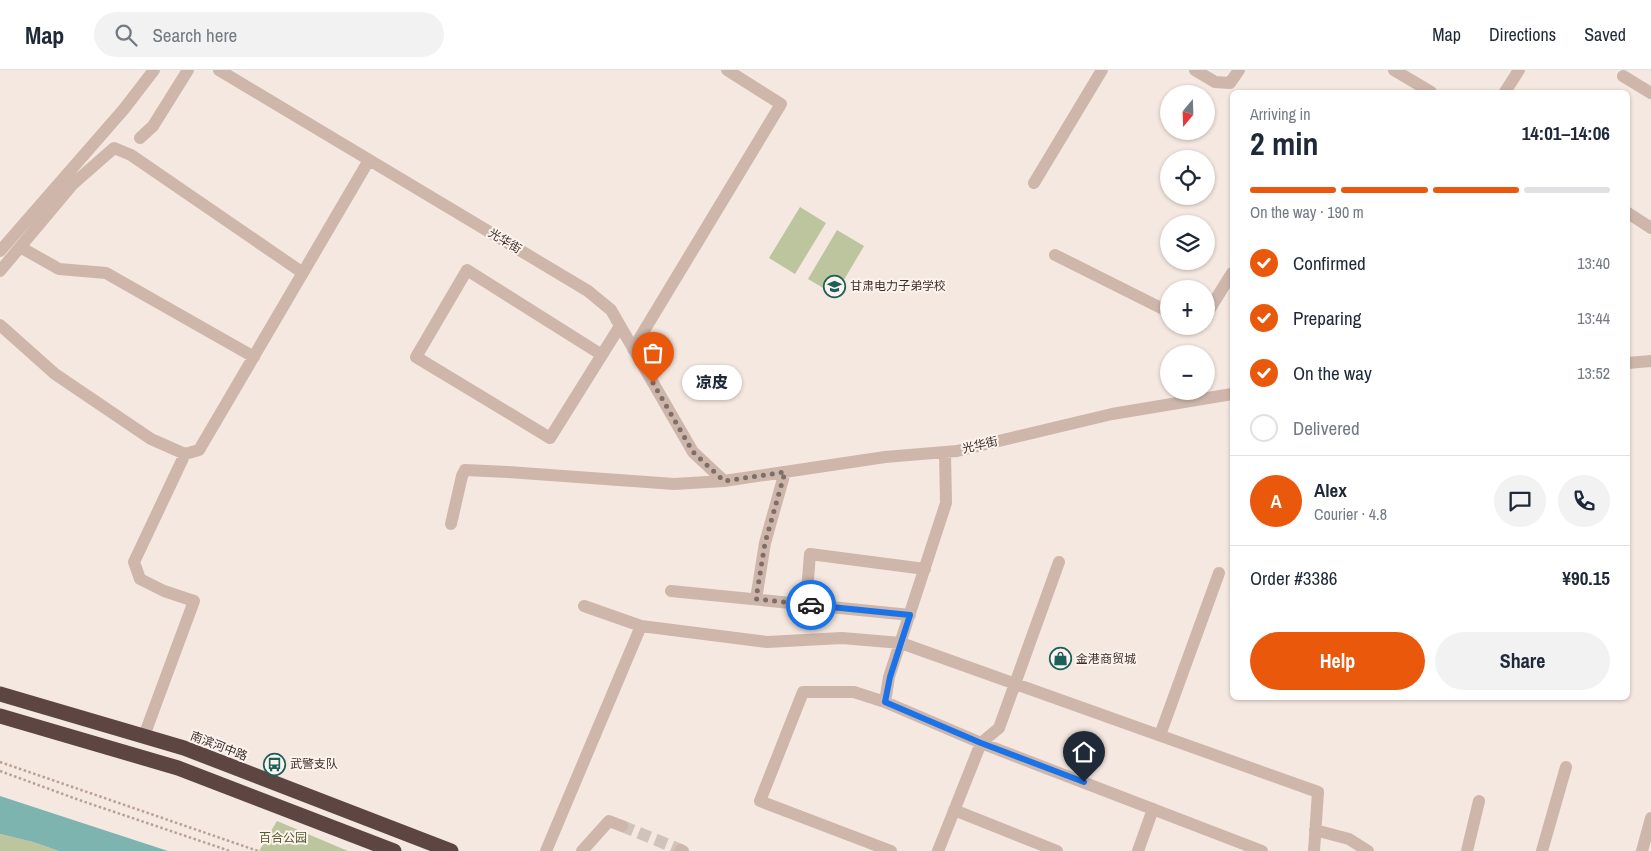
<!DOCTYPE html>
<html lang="en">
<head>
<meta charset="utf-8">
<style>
  :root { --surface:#fff; --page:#f2f2f3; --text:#1f2937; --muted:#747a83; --line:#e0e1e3; --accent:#ea580c }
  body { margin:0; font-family:"Archivo Narrow","Noto Sans SC",sans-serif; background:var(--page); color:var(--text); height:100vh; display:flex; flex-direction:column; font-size:19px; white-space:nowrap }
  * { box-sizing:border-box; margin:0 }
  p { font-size:16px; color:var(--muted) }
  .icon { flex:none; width:28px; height:28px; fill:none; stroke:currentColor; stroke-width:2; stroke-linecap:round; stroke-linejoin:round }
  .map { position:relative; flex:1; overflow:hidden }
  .drawer { position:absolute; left:1230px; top:20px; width:400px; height:610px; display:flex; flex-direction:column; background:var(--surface); border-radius:8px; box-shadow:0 1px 4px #0004 }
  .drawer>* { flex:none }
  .needle { width:32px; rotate:199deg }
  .controls { position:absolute; left:1160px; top:15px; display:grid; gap:10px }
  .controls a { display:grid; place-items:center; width:55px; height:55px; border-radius:50%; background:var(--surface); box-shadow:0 1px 4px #0004; font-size:25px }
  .pin { position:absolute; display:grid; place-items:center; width:42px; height:42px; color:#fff; margin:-51px -21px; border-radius:50% 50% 50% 0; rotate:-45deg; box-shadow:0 0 5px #0007 }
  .pin .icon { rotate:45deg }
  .courier { position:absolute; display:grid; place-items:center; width:50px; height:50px; margin:-25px; border:4px solid #1a73e8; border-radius:50%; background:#fff; color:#222; box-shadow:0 1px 6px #0007 }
  .bubble { position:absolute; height:35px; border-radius:18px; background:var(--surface); box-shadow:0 1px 4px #0004; font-size:16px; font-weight:800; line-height:35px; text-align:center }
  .headline em { font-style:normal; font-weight:800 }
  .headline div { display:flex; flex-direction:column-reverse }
  .headline { display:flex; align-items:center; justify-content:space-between; height:85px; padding:0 20px }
  h1 { font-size:32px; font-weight:800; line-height:38px }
  .bar { display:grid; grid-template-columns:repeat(4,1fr); gap:8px 5px; align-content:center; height:60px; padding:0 20px }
  .bar i { height:6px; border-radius:4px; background:var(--line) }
  .bar .current { background:var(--accent) }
  .bar p { grid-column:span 4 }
  .line { display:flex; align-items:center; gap:12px; padding:0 20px; border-top:1px solid var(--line) }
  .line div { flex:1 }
  .round { display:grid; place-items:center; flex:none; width:52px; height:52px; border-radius:26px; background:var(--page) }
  ol { padding:0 20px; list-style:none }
  li { display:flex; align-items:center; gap:15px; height:55px }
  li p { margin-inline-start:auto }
  li .icon { padding:5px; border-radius:50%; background:var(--accent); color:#fff; stroke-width:4 }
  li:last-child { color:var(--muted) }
  li i { width:28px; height:28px; border:2px solid var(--line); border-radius:50% }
  .cta { display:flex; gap:10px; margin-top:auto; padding:10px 20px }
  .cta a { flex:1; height:58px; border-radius:30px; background:var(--accent); color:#fff; font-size:20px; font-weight:800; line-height:58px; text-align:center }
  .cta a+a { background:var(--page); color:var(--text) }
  header { display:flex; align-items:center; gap:30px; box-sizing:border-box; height:70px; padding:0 25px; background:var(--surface); border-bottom:1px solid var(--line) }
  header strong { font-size:24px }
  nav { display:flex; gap:28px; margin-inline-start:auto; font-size:18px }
  .search { width:350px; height:45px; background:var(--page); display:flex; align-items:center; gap:12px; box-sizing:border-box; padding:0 18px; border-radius:28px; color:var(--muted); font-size:19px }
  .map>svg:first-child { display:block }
</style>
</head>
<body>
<header>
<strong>Map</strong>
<div class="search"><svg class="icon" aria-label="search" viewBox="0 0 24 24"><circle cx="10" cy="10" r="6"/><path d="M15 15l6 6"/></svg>Search here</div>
<nav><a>Map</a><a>Directions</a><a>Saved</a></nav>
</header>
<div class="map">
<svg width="1651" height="781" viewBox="0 0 1651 781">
  <rect width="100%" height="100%" fill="#f5e8e0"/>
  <path fill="#bdc59e" d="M800,137l26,16 -31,51 -26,-16z
    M837,160l27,16 -29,49 -27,-16z
    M277,751l71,30h-89z
    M0,764l33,8 26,9h-59z"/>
  <path fill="#7db4af" d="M0,726l168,55h-109l-26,-9 -33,-8z"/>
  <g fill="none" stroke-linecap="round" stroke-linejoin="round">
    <path stroke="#d0c3bc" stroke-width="12" stroke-dasharray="12 6" stroke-linecap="butt" d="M622,756l59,24"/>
    <path stroke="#baa094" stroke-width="2.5" stroke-dasharray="2.5 2.5" stroke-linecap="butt" d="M0,692l258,89
      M0,701l82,30 148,50"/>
    <path stroke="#ceb6aa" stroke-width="12" d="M219,0l369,221 23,19 82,142 31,29
      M1195,0l20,12 15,1 9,-13
      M1394,0l37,22
      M1623,6l28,17
      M1505,22l14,-22
      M140,68l13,-12 35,-56
      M1034,113l68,-113
      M1628,143l23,15
      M20,177l39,22 47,4 148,84
      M0,181l124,-142 30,-39
      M1055,185l114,57
      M0,201l73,-87 41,-36 17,7 172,118
      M1206,245l26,-42
      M0,255l55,49 96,65 34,15 14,-4 170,-290
      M633,279l148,-245 -54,-34
      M602,285l-135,-85 -51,87 134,81 70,-112
      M1628,293l23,-2
      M451,454l11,-48 3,-6 43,2 166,12 50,-3 161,-24 72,-6 155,-37 120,-20
      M671,521l239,24
      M756,529l9,-56 20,-71
      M806,534l4,-50 115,15
      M584,536l57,20
      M885,632l4,-25 57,-174 -1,-51
      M1160,665l59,-162
      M144,666l50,-135 -30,-10 -24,-12 -6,-17 51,-108
      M954,740l103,41
      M1315,760l34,9 19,12
      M681,780l2,1
      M546,781l95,-225 126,16 75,-4 59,5 417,149 -4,59
      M582,781l27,-30 13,5
      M891,781l-131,-50 43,-109h51l31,10 96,41 281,108
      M938,781l43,-108 18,-15 60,-166
      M1138,781l15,-42
      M1467,781l12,-50
      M1542,781l24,-84
      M1642,781l9,-33"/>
    <path stroke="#5d4641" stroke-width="15" d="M0,624l184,54 267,103
      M0,646l178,52 216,83"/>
  </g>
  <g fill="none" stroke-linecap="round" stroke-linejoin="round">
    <path stroke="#7d6e6a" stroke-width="5" stroke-dasharray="0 9" d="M653,313l40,69 31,29 61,-9 -20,71 -9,56 55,6"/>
    <path stroke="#1a73e8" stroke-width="6" d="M811,535l99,10 -20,62 -5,25 96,41 103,39"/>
  </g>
  <defs>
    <symbol id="school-ring" viewBox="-11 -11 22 22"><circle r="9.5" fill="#fcf3ed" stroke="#1c605c" stroke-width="1.5"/><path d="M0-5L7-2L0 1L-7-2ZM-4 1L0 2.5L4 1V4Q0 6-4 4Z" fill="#1c605c"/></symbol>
    <symbol id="shop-ring" viewBox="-11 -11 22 22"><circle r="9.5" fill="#fcf3ed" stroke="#1c605c" stroke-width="1.5"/><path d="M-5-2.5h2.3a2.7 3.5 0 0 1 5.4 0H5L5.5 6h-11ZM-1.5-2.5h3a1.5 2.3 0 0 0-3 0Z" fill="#1c605c"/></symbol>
    <symbol id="bus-ring" viewBox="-11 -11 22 22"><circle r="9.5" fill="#fcf3ed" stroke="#1c605c" stroke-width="1.5"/><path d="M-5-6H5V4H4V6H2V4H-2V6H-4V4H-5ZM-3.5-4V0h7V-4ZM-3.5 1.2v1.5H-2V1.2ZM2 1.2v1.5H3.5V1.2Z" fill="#1c605c"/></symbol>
  </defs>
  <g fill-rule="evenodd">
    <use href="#school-ring" x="822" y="204" width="25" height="25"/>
    <use href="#shop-ring" x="1048" y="576" width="25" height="25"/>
    <use href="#bus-ring" x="262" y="682" width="25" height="25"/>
  </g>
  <g text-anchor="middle" stroke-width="4" stroke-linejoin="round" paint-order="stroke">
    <g font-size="12" fill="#3c2d2a" stroke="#fcf3ed">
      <text transform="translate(505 171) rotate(31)" y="4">光华街</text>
      <text transform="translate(980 375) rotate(-13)" y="4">光华街</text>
      <text transform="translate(219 676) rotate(21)" y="4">南滨河中路</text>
    </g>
    <g font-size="12" fill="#3c2d2a" stroke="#fcf3ed" text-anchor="start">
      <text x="850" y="220">甘肃电力子弟学校</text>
      <text x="1076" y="593">金港商贸城</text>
      <text x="290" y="698">武警支队</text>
    </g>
    <g font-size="12" fill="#505c2c" stroke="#fcf3ed">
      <text x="283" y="772">百合公园</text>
    </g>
  </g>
</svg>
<div class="controls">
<a><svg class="needle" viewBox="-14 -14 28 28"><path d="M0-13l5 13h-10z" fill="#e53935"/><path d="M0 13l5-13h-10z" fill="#747a83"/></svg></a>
<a><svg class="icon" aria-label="locate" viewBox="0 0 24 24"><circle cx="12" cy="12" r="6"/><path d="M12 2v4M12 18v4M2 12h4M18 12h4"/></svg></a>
<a><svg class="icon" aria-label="layers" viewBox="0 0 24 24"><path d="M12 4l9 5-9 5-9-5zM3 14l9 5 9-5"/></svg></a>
<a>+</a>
<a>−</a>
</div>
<div class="pin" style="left:653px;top:313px;background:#ea580c"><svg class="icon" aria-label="bag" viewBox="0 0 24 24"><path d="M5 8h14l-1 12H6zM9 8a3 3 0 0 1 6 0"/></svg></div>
<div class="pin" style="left:1084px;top:712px;background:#1f2937"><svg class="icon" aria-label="home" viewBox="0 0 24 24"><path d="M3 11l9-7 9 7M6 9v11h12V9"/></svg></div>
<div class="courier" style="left:811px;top:535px"><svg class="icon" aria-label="car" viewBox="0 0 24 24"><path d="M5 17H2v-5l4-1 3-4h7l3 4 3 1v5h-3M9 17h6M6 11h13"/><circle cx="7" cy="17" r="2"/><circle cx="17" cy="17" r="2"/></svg></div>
<div class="bubble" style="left:682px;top:295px;width:60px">凉皮</div>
<section class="drawer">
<div class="headline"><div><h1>2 min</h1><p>Arriving in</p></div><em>14:01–14:06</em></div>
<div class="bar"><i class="current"></i><i class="current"></i><i class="current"></i><i></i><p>On the way · 190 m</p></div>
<ol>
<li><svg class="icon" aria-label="check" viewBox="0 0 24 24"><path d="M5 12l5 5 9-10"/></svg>Confirmed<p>13:40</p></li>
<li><svg class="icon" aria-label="check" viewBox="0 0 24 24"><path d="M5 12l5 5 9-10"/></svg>Preparing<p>13:44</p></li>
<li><svg class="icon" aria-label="check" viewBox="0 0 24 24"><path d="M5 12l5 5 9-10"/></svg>On the way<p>13:52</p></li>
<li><i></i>Delivered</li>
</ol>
<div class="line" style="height:90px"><b class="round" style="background:var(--accent);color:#fff">A</b><div><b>Alex</b><p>Courier · 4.8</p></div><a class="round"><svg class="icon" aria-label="chat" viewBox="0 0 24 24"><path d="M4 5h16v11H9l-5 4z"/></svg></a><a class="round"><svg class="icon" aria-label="phone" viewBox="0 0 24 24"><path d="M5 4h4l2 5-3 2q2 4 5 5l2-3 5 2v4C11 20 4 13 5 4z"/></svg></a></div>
<div class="line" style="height:65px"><div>Order #3386</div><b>¥90.15</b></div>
<div class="cta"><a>Help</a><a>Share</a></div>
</section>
</div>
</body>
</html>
